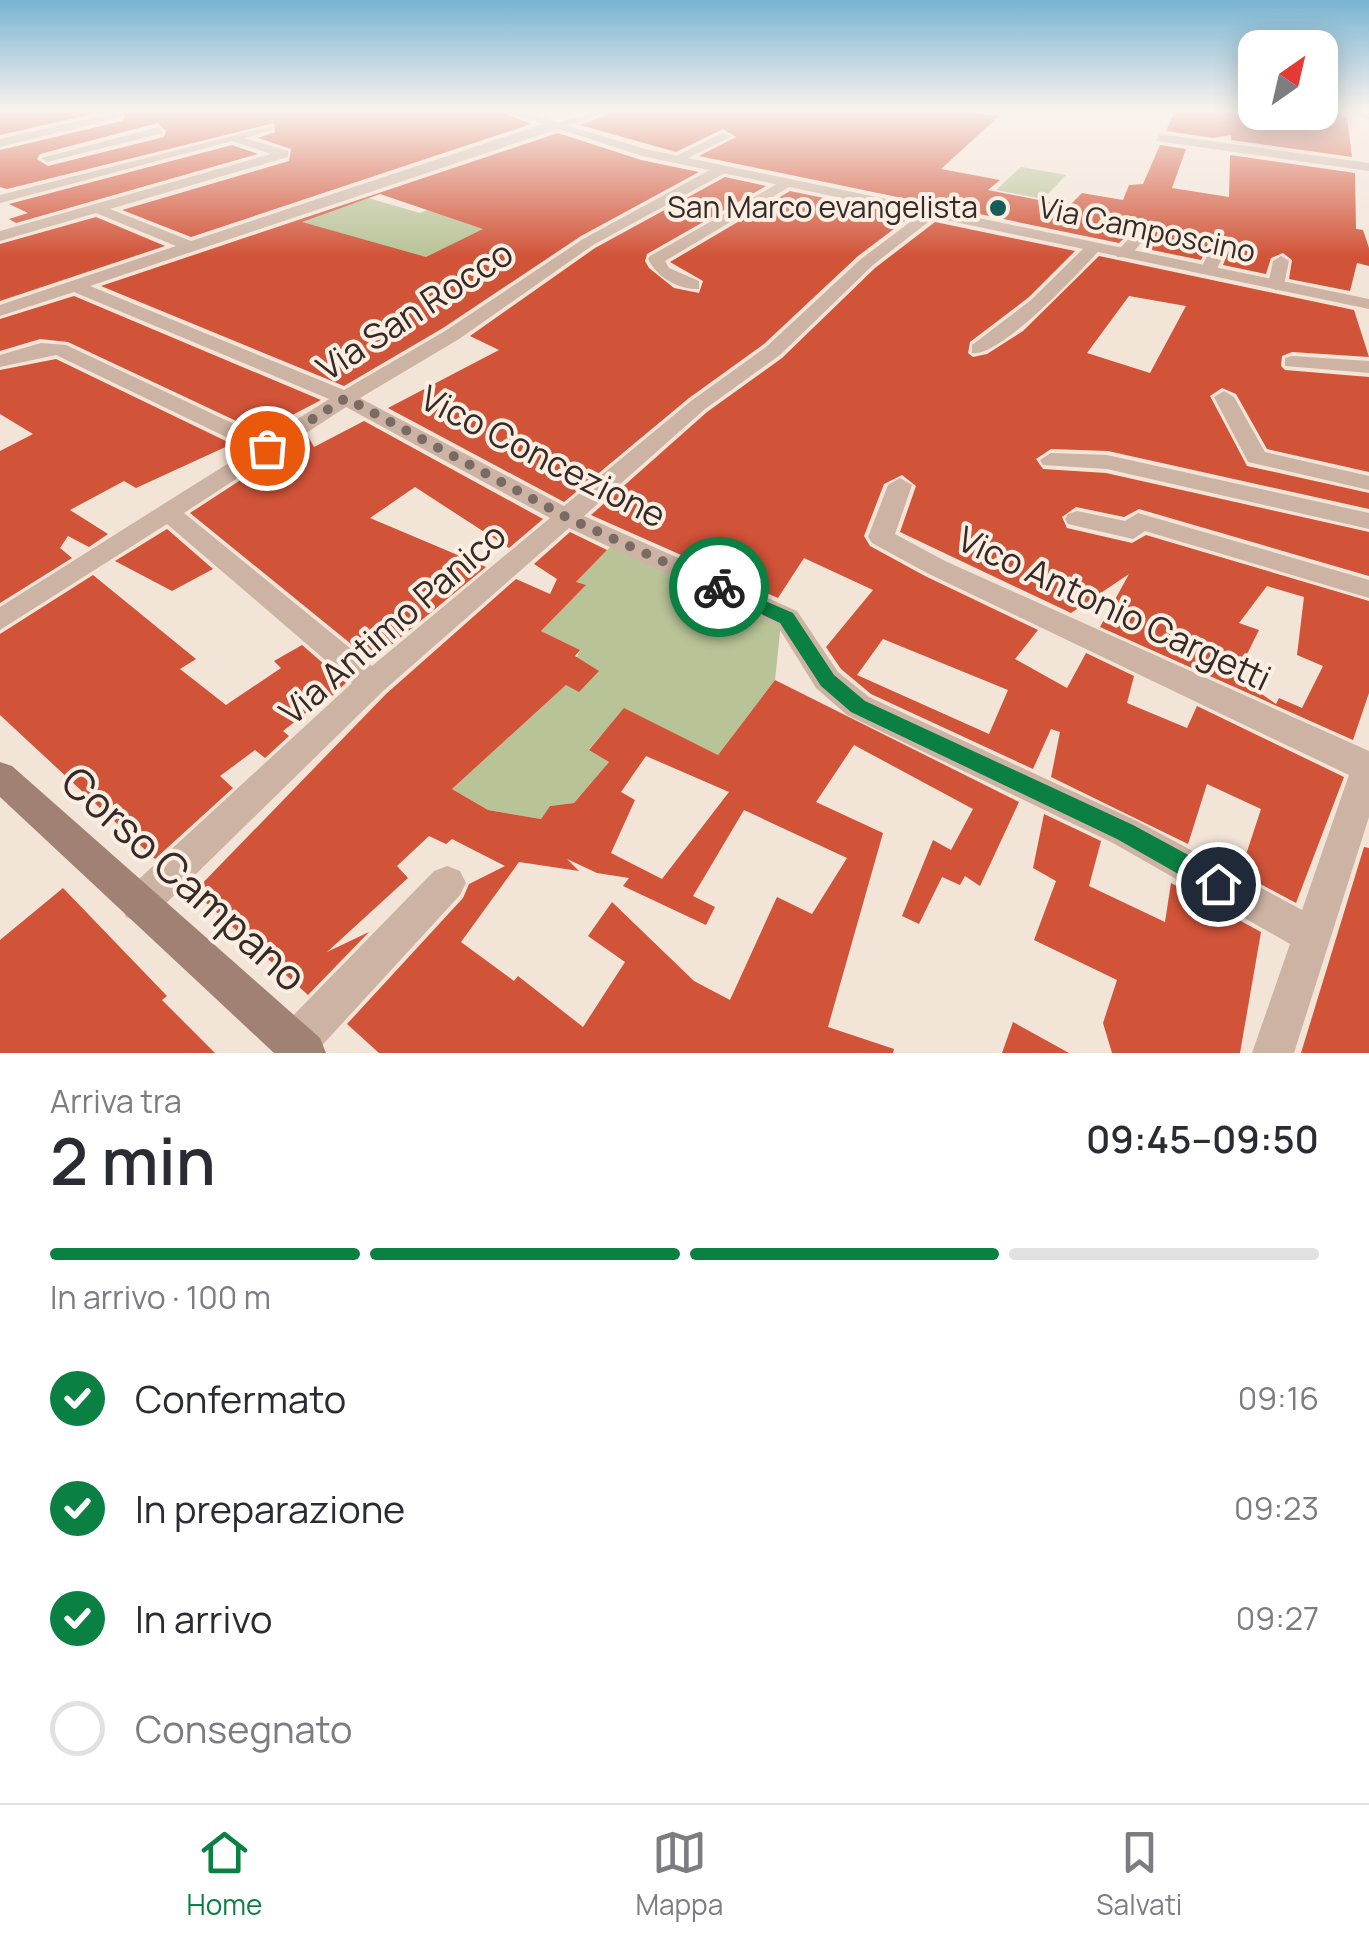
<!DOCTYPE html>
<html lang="it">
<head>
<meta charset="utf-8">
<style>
  :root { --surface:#fff; --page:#f2f2f3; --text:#2b2b33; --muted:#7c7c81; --line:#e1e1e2; --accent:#0b8043 }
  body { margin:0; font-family:Manrope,sans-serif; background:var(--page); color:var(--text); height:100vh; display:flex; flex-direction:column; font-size:38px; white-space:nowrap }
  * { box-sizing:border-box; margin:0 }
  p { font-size:32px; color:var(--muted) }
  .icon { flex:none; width:55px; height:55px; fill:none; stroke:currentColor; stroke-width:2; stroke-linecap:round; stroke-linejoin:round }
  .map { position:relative; height:1053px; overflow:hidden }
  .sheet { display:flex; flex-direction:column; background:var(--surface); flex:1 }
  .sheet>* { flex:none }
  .needle { width:65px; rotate:34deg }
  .fabs { position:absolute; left:1238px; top:30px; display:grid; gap:20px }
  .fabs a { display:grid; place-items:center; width:100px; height:100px; border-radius:20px; background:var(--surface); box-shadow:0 5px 25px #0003; font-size:50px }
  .pin { position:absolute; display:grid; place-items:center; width:85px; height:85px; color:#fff; margin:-42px; border:5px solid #fff; border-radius:50%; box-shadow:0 2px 10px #0007 }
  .courier { position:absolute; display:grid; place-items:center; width:100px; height:100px; margin:-50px; border:8px solid #0b8043; border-radius:50%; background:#fff; color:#222; box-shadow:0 2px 12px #0007 }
  .overview em { font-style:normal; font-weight:600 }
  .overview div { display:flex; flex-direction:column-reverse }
  .overview { display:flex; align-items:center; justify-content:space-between; height:170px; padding:0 50px }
  h1 { font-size:65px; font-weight:600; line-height:75px }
  .bar { display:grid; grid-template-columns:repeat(4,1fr); gap:15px 10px; align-content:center; height:120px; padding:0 50px }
  .bar i { height:12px; border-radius:8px; background:var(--line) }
  .bar .on { background:var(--accent) }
  .bar p { grid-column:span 4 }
  ol { padding:0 50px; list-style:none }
  li { display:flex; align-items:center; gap:30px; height:110px }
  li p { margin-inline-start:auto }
  li .icon { padding:10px; border-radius:50%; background:var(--accent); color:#fff; stroke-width:4 }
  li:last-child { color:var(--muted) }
  li i { width:55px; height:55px; border:5px solid var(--line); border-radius:50% }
  .tab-bar { display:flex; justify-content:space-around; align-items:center; height:140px; border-top:2px solid var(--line); background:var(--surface); font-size:28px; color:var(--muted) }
  .tab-bar a { display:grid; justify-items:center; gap:5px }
  .tab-bar .on { color:var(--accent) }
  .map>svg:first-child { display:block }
</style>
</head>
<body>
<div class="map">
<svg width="1369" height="1053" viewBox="0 0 1369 1053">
  <rect width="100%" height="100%" fill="#f3e4d8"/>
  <path fill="#b8c397" d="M1021,167l45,8 -23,24 -47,-9z
    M470,193l41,26 -78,40 -168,-27 103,-34 52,15z
    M611,546l170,77 -6,57 -57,75 -93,-46 -36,40 20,13 -35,41 -24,3 -9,13 -53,-9 -36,-21 114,-104 14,-35 -39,-19 44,-45 -9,-4z"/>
  <path fill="#d15338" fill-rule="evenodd" d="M0,110h111l-111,25z
    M120,110h377l34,14 -340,113 -69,-27 167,-49 2,-12 -33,-11 17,-6 -1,-9 -267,66 -7,-2v-37l122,-29 3,-4zM158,123l8,8 -2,6 -116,29 -11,-7 3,-5z
    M618,110h333l48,6 -58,53 59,11 -12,10 81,16 13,-13 41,7 6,-15 14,-1 17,-39 26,4 -14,39 57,9 1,-42 125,18 1,56 7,1 6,18v18l-12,-3 -7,28 -61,-12 3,-19 -9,-7 -12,5 -5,16 -43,-9 7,-17 -10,-7 -12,5 -7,14 -59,-12 17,-21 -15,-7 -25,23 -420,-87 37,-19 -13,-8 -47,23 -96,-27z
    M1175,110l80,2 78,-2 14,7 5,40 -121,-17v-5l-18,3 -47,-7z
    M558,133l83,27 58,12 -118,64 -138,92 -99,58 -243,-100zM380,194l103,35 -57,28 -124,-35z
    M232,145l26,9 -242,69 -7,-4 19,-6 -19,-9z
    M725,177l41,9 -119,68 -2,7 4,7 25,20 25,5 4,-12 -33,-19 120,-71 121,25 -53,40 -94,88 -75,54 -125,104 -176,-94 111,-58 -29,-14 125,-88z
    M96,217l69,29 -165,55v-57z
    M935,222l140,29 -46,46 -59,45 -2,11 5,4 14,-3 36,-23 76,-75 255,54 15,47 -77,-5 -10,4 -1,10 4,4 84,7v95l-102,-23 -31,-55 -14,-6 -12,8 37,70 122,27v16l-261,-58 -57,-2 -15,10 7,10 63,4 263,59v44l-230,-67 -15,8 -48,-10 -14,10 5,11 65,15 14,-8 223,66v92l-16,47 -253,-113 29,-53 -58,39 -171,-81 16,-46 -14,-11 -18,9 -20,52 6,10 55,30 113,54 -23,29 52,29 19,-35 48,23 -7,27 60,25 10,-22 147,71 -48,126 -56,-30 21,-64 -54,-25 -19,60 -137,-67 9,-45 -9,-3 -18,40 -162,-75 -30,-25 -15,-22 47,-57 -69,-32 -26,40 -187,-83 116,-103 75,-54 93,-90zM1129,296l57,10 -36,67 -63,-20zM1267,586l37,11 -7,58 26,11 -21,42 -23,-10 -3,6 -40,-28 23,-46 -20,-7zM883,639l125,51 -19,44 -132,-59z
    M74,296l247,104 -61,32 -192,-90 -28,-3 -40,12v-32z
    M56,359l176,85 -96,44 -12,-7 -54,29 38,24 -19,13 -21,-11 -8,12 12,10 -72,45v-152l33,-17 -33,-20v-44z
    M364,421l179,98 -34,29 -94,-61 -45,31 116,49 -114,94 -182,-148 118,-77 6,11z
    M167,529l46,40 -41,22 -57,-30z
    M570,532l37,18 -31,32 10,3 -45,46 39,19 -5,6 24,15 -20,21 -13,-7 -114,104 36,21 53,9 9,-13 24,-3 35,-41 -20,-12 35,-42 94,47 57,-75 244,122 -39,84 -15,-10 -5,9 -18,-8 -23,47 -17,-8 31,-76 18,10 22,-41 -119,-64 -38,57 67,31 -55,194 66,22 -1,4h-514l-32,-29 116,-126 6,-14 36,-18 -53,-27 -6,5 -17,-8 -32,30 11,12 -81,74 42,-20 -61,63 -114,-103 192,-198 130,-115 34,15 7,-15 -23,-15zM646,756l83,36 -67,87 -51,-26 24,-53 -14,-8zM744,810l103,48 -35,56 -35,-17 -47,103 -36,-19 -82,-79 -24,34 37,26 -42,65 -65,-51 -4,5 -53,-39 58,-80 60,9 -12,-12 30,14 32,5 -6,8 83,39 9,-18 -22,-11z
    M93,575l103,84 -16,10 46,36 55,-37 -7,-7 28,-16 44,38 -26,24 -3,-3 -34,27 6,5 -24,22 -10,-8 -35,26 13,12 -78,71 -155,-144v-81z
    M1044,814l57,27 -12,45 76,36 6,-39 90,49 -21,121h-128l-9,-30 14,-43 -83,-40 22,-59 -23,-13z
    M1364,847l5,1v205h-68z
    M63,888l104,108 -5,4 53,53h-215v-113z
    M1013,1022l56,31h-67z"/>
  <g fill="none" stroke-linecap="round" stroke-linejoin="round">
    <path fill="#ccb3a3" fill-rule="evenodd" d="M600,110h14l-524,176 254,104 101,-59 138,-92 134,-73h10v6l-134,73 -134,94 -99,59 204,108 127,-105 75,-54 95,-88 65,-49h10v6l-63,49 -93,90 -75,54 -121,107 213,95 41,61 31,25 268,124 165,89 47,-135 -422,-202 -55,-30 -4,-6 20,-52 12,-7 12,7 -17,49 50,27 424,190v66l-75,236h-42l38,-109 -177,-101 -266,-128 -31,-27 -39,-63 -208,-97 -186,163 -231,226 -13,5 -13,-5 -6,-13 6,-13 226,-208 -185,-159 -167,106v-23l251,-158 -195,-94 -56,12v-12l41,-12 25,2 200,94 63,-40 -255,-107 -74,24v-11l176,-59 -80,-33 -96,28v-10l271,-77 -39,-13 -232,62v-8l272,-69v4l-27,8 43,13v6l-178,52 81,32 355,-118 9,1zM346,407l204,111 -178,148 -188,-153z
      M117,112l4,5 -121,30v-8z
      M159,127l4,6 -116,29 -6,-4z
      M722,133l10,3 -52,26 -10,-3z
      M1160,134l209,29v8l-213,-30z
      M784,180l12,3 -131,78 4,7 30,13v8c-21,1 -42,-12 -51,-30l2,-3z
      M1143,224l12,3 -26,30h-12v-6z
      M1088,244l14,3c-20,23 -102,111 -130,106v-8l59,-45z
      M1218,244l8,5 -10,22 -14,3 -2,-3 10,-22z
      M1281,256l8,5 -5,24 -8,5 -8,-5 5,-24z
      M1292,356l77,5v12l-84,-7v-8z
      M1224,391l10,6 31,55 104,24v14l-121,-28 -34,-65z
      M1051,453l56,2 262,58v16l-262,-60 -64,-4 -3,-5z
      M1077,511l48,10 13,-8 231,67v18l-224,-67 -12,8 -65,-15 -3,-5 3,-5z
      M447,866l13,5 6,12 -6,12 -145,158h-37l-4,-9 6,-15 154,-158z"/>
    <path fill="#ccb3a3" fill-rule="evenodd" d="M501,110h15l129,39 724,150v10l-727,-153z
      M1341,110l28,3v7l-27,-8z"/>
    <path fill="#a08174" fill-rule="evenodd" d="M0,762l12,4 308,272 6,15h-52l-274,-256z"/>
  </g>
  <linearGradient id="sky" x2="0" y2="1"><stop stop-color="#79b4d2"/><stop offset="0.43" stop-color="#faf3ed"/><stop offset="1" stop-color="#faf3ed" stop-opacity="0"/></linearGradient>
  <rect width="1369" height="257" fill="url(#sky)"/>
  <path fill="#0b8043" d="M719,581l74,32 41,62 31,26 268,124 94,51 4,8 -4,8 -9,3 -8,-3 -93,-53 -266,-127 -30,-26 -41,-63 -67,-32 -2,-4z"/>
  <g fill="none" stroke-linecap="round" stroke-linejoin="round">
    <path stroke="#796b64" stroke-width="10" stroke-dasharray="0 18" d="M267,448l79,-50 222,120 151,69"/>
  </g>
  <circle fill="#185c5b" stroke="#fbefe4" stroke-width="4" cx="998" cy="208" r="10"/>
  <g text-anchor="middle" stroke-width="8" stroke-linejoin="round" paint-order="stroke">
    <g font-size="30" fill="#372a26" stroke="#fbefe4" text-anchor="end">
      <text x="978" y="218">San Marco evangelista</text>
    </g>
    <g font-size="30" fill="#372a26" stroke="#fbefe4">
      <text transform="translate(1147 230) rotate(12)" y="10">Via Camposcino</text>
    </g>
    <g font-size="35" fill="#372a26" stroke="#fbefe4">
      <text transform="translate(415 311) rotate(-33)" y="12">Via San Rocco</text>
      <text transform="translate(543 457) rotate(27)" y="12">Vico Concezione</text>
      <text transform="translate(1114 609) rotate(25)" y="12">Vico Antonio Cargetti</text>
      <text transform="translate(393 624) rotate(-41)" y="12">Via Antimo Panico</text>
    </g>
    <g font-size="42" fill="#372a26" stroke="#fbefe4">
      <text transform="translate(184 879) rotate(42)" y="15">Corso Campano</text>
    </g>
  </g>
</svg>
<div class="fabs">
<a><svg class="needle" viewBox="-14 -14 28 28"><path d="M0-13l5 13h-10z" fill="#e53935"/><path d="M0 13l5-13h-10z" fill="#7c7c81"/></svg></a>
</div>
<div class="pin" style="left:267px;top:448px;background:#ea580c"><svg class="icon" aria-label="bag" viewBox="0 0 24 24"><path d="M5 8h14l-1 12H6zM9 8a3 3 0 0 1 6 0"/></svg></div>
<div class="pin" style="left:1218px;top:884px;background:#1f2937"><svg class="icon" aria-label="home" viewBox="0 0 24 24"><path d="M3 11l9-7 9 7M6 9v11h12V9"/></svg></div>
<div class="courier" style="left:719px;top:587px"><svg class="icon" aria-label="bike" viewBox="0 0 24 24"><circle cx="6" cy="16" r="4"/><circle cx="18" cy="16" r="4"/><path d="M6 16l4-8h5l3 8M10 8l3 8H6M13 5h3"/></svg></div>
</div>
<section class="sheet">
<div class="overview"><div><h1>2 min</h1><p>Arriva tra</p></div><em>09:45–09:50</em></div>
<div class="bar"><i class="on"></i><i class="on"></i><i class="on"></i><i></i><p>In arrivo · 100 m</p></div>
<ol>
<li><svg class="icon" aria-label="check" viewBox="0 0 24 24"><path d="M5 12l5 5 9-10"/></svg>Confermato<p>09:16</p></li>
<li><svg class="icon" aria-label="check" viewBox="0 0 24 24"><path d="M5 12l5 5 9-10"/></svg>In preparazione<p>09:23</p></li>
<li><svg class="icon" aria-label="check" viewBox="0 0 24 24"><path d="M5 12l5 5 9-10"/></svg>In arrivo<p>09:27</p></li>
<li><i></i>Consegnato</li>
</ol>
</section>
<nav class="tab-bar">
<a class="on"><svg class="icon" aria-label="home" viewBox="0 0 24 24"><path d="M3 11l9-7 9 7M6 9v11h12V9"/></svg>Home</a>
<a><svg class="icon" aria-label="map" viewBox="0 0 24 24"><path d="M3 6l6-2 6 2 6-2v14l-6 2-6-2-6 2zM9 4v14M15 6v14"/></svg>Mappa</a>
<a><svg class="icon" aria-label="saved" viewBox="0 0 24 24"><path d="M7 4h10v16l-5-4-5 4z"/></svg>Salvati</a>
</nav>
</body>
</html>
